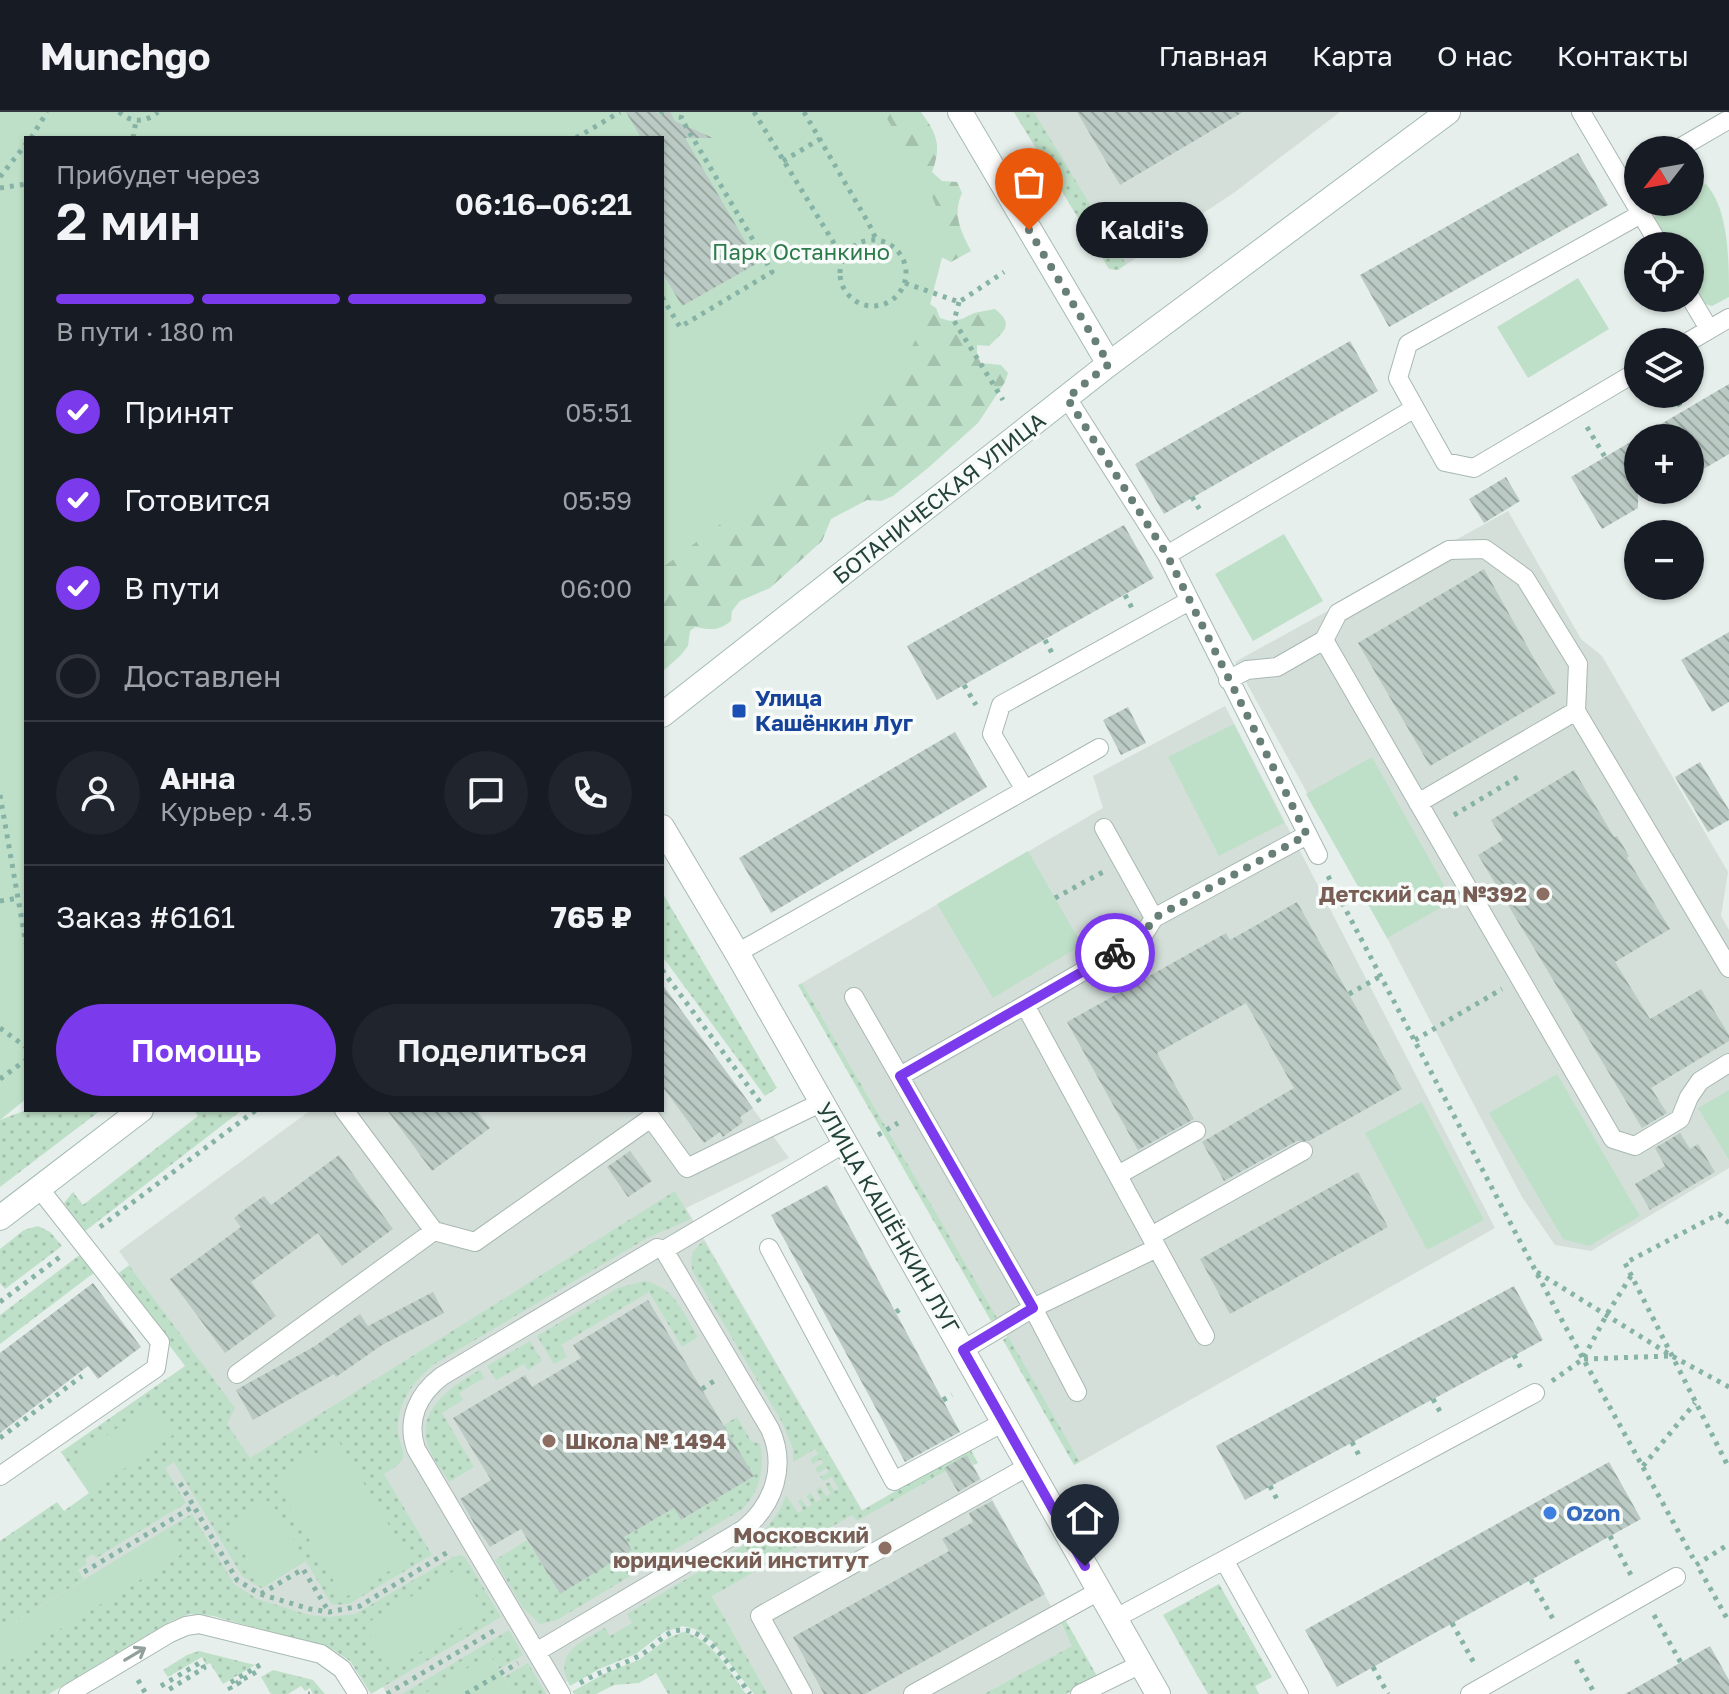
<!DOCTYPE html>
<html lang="ru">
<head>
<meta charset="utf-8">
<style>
  :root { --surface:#171b24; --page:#20242c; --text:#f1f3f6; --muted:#9ea1a6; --line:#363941; --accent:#7c3aed }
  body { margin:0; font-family:"Golos Text",sans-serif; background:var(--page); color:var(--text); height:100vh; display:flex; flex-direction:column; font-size:30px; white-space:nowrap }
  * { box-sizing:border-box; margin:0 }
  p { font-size:26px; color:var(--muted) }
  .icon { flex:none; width:44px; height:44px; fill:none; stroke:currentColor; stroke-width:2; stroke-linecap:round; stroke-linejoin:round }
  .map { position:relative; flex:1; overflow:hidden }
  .details { position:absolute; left:24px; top:24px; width:640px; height:976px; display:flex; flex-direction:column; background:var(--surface); border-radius:0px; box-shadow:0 2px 6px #0004 }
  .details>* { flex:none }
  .needle { width:52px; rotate:239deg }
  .buttons { position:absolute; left:1624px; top:24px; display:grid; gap:16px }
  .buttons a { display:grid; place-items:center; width:80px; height:80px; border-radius:50%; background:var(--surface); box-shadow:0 2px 6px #0004; font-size:40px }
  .pin { position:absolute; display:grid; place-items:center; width:68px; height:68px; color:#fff; margin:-82px -34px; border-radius:50% 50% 50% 0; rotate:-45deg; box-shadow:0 0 8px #0007 }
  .pin .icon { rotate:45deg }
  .courier { position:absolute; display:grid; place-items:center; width:80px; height:80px; margin:-40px; border:6px solid #7c3aed; border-radius:50%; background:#fff; color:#222; box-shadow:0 2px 10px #0007 }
  .bubble { position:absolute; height:56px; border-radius:28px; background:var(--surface); box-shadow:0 2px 6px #0004; font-size:26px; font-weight:600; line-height:56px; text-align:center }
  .overview em { font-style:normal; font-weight:600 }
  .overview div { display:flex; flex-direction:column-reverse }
  .overview { display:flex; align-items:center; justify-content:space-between; height:136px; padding:0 32px }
  h1 { font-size:52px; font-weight:600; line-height:60px }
  .bar { display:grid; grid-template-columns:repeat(4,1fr); gap:12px 8px; align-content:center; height:96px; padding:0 32px }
  .bar i { height:10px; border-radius:6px; background:var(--line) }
  .bar .selected { background:var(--accent) }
  .bar p { grid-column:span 4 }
  .line { display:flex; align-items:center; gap:20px; padding:0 32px; border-top:2px solid var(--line) }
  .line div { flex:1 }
  .round { display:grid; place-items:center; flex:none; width:84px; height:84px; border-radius:42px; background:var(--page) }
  ol { padding:0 32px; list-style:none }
  li { display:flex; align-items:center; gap:24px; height:88px }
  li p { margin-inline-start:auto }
  li .icon { padding:8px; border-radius:50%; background:var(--accent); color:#fff; stroke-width:4 }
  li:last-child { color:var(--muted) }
  li i { width:44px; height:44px; border:4px solid var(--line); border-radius:50% }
  .cta { display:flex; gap:16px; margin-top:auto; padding:16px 32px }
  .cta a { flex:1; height:92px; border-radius:48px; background:var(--accent); color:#fff; font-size:32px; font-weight:600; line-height:92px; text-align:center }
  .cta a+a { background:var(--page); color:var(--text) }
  header { display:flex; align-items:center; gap:48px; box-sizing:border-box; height:112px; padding:0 40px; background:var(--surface); border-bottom:2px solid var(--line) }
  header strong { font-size:38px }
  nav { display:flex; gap:44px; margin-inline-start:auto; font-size:28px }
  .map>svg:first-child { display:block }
</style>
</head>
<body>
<header>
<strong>Munchgo</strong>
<nav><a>Главная</a><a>Карта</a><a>О нас</a><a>Контакты</a></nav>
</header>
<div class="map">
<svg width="1729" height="1582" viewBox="0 0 1729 1582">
  <defs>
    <pattern id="grass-dots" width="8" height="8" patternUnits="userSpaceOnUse" patternTransform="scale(2)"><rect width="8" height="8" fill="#bfe0c8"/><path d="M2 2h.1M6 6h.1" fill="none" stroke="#a4c1ad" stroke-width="1.8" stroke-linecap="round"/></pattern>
    <pattern id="forest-firs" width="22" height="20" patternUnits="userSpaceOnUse" patternTransform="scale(2)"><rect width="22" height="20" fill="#bfe0c8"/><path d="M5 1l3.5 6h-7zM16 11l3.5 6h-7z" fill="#a4c1ad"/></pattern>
    <pattern id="building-back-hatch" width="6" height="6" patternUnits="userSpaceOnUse" patternTransform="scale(2)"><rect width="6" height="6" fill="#bbcac4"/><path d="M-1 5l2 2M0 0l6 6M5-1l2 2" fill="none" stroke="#98a6a0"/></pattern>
  </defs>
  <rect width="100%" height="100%" fill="#e6efeb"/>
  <path fill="#d4dfda" d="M1014,0h326l-105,80 -117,78 -9,-1z
    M1508,399l73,128 21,17 126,216 -7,44 8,14v238l-138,83 -36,-6 -33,-48 -135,-259 -152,-276z
    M1225,594l270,522 -415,234 -278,-479 301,-175 -10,-32z
    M662,872l127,174 -103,50 176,302 104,-58 107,194 -89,48h-216l-56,-98 -166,98h-159l-31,-51 -172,-44 -184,95v-86l234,-200 -115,-157 192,-141h351z"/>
  <path fill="url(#grass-dots)" d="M1014,0h20l92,152 -8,6 -9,-1z
    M662,780l115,196 -12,8 -103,-140z
    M802,871l195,335 -6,3 -193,-336z
    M26,998h75l-101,77v-67z
    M194,998h48l-158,122 -20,-29 9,-11 10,13 115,-89z
    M675,1079l16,28 -44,19 -211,125c-22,17 -40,40 -38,70 1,8 7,17 5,25 -3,8 -13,12 -19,16l48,81 -83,49 -17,1 -62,-104 -42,25 36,61 -3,1 -19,-12 -68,-114 -9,6 21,35 -90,55 -3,-4 -8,5 2,5 -9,6 6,9 -84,52v-90l57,-39 7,9 25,-18 -28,-41 124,-86 -69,-91 13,-10 106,143 -8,16 23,34z
    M38,1114l12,6 12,14 -57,43 -5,-6v-34l24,-19z
    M704,1129l158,270 107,-64 9,16 -4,2 -5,-7 -112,63 -5,-6 -140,81 56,98h-14l-42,-53 -17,-12 -12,-3 -19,6 -28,22 -37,15 -29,17c-18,-33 11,-44 35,-58l5,8 22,-13 -5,-9 125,-74c16,-12 27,-25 34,-45l12,18 5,-3 -5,-9 3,-2 6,8 5,-2 -6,-9 5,-3 5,9 5,-3 -5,-9 4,-3 6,9 5,-2 -6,-10 4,-2 6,9 4,-2 -7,-12 -9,4 -3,-4 9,-5 -2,-4 -9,5 -3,-5 8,-5 -2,-4 -8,5 -3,-5 8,-5 -3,-5 -22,13v-13l-11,-27 -89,-150c-4,-14 -1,-22 11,-31z
    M81,1142l14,18 -95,72v-29z
    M645,1169c29,6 39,33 53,56l-16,10 -33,-55 -88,53 6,12 -13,7 -17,-28 81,-48z
    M1008,1224l72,126 -6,3 -71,-125z
    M530,1229l12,20 -14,9 -4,-6 -28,16 -9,-14z
    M480,1258l4,8 -25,15 4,7 -21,13 32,54 -25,15c-7,-11 -15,-22 -20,-34 -15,-38 23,-62 51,-78z
    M737,1305l14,24 9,3c5,24 0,45 -16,64l-187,112 -17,4 -17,-16 -28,-48 32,-20 33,53 72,-44 -8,-12 50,-29 8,12 71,-44 -42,-43z
    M192,1402l42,70 23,15 52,16 20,2 26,-3 98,-57 8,-2 4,2 36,60 -130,77 -21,-33 -18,-12 -119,-33 -23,-2 -19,7 -122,73h-49v-28l180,-111 -15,-25z
    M1219,1472l53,93 -17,9 4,8h-51l-45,-79z
    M1066,1509l31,55 -31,18h-82l88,-48 -11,-23z
    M509,1518l14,25 -24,14 -9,-14 -66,39h-22z
    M683,1520c29,6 47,41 63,62h-78l-12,-21 -17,10 -25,2 -18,9h-22l-1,-3 35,-19 31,-12 29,-22z
    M199,1539l56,14 -32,19 -13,-21 -4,2 -4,-8 -34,20 -5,-7 24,-15z
    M528,1551l18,31h-32l-10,-17z
    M273,1558l40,10 12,14h-12l-3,-6 -5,3 -4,-5 -13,8h-17l-10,-17z"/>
  <path fill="url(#forest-firs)" d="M848,0h73c16,22 21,33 11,60l10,9 15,1 5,11c-10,22 -1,38 9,58l-20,11 -29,-15z
    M662,173l263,16 11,7 4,10 10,3 12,-2 12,-6 21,-4c20,16 9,22 -6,37l-12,-1v11l4,7 20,2 7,8 -3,9 -27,41 -50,45 -35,28 -12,5 -14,-1 -36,19 -9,22 -52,47 -30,13 -8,10 -1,10c-12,10 -21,9 -36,6l-5,4 -2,15 -8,10 -18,16z"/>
  <path fill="#bfe0c8" d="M0,0h883l45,75 15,36 2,23 -19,74 -43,82 -221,166v-430h-636v961l-26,21z
    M1706,72c23,26 23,76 23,113l-17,9 -7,-2 -15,-25v-33h-20l-15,-25v-6c9,-14 20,-13 35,-13v-12z
    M1578,166l31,51 -81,49 -31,-51z
    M1284,422l39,67 -70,40 -38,-67z
    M1234,612l50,99 -65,33 -51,-99z
    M1372,645l81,144 -66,37 -81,-144z
    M1028,739l54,94 -89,53 -56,-94z
    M1557,962l83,142 -51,30 -26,-7 -74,-126z
    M1729,978v70l-31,-52z
    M1422,990l62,118 -57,30 -62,-117z
    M152,1292l21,31 -81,56 -22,-30z
    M338,1328l71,119 -65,39 -71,-119z
    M270,1388l36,61 -42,26 -36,-61z
    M165,1418l15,25 -180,111v-35z
    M459,1456l27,45 -96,57 -26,-45z
    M490,1543l24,39h-90z"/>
  <path fill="url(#building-back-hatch)" d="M626,0h30l6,3v-3h8l5,9 38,17h-28l73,125 -76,43 -20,-34v-134h-21z
    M1077,0h166l-123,73z
    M1578,41l30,52 -219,122 -29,-52z
    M1350,229l28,50 -214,123 -29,-50z
    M1729,272v70l-39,23v-39h-52v70l-36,21 -31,-52z
    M1506,365l14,24 -36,22 -15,-24z
    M1124,413l30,53 -217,122 -30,-54z
    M1484,457l52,93 20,31 -126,73 -72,-123z
    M1729,520v70l-17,10 -31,-52z
    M1128,595l18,36 -25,12 -18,-35z
    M955,620l32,55 -216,126 -32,-55z
    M1700,650l29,48v10l-21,12 -33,-55z
    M1574,658l40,67 3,-1 12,20 -2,2 43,71 -55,33 35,57 51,-30 28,46v6l-78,47 16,25 -25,15 -164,-273 25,-15 -12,-20z
    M1297,790l105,187 -93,52h-12l-73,40 -22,-39 92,-54 -48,-85 -89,50 37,66 -56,31 -71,-128 159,-89 4,7z
    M662,872l91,124 -13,9 3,5 -20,15 -3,-5 -16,11 -42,-57z
    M387,998h89l14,18 -58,43z
    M1680,1021l10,16 8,-5 17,28 -65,38 -15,-26 30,-18 -10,-18z
    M630,1039l22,30 -24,16 -21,-30z
    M339,1043l54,74 -51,37 -24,-33 -67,49 25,34 -51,37 -55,-74 71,-52 -7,-9 14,-11 16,-11 7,9z
    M1358,1060l30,55 -158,87 -30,-55z
    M827,1073l133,247 -55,30 -134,-247z
    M93,1171l48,64 -43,32 -10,-13 -88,67v-80z
    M1514,1174l29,54 -298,160 -29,-54z
    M433,1180l11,21 -62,32 -46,32 -2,-3 -81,46 -17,-30 79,-44 45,-32 8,12z
    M648,1188l106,176 -73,44 -7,-12 -50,29 8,13 -72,44 -39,-65 -31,18 -15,-22 -15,-26 31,-19 -38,-62 72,-43 7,12 49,-29 -8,-13z
    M967,1343l13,24 -22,13 -14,-24z
    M1609,1350l32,57 -304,168 -32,-57z
    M992,1389l53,93 -180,100h-41l-31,-57 156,-86 -7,-12 31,-17 -4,-9z
    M1710,1534l19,34v14h-104z"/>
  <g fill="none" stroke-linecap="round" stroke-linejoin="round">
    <defs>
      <path id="lane" d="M1581,0l79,134
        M1676,38l50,-29
        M1690,185l19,32
        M1688,230l41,-24
        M1638,259l-164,97 -29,-6 -47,-84 10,-34 233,-130
        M1067,286l100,157 151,300
        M1167,443l248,-147
        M1228,568l19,-10 30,-3 47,-27
        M1025,678l74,-42
        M1418,691l158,-92
        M1104,716l50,90
        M737,841l288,-163 -33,-56 9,-29 188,-104
        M1729,856l-153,-257 2,-47 -53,-86 -40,-29 -36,1 -111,63 -14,27 289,499 22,7 45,-27 9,-22 11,-16 29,-18
        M854,885l179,311 44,84
        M900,964l125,-71
        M344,998l90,121 41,11 176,-124 36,50 135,-66
        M1118,1063l78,-44
        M1151,1124l152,-85
        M769,1136l125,233 110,-59
        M1205,1224l-180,-331 117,-68 12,-19 153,-83
        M963,1238l70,-42 124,-60
        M237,1262l197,-143
        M0,1364l156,-108 4,-26 -121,-154
        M1224,1448l311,-167
        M1116,1506l108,-58 75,134
        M536,1540l208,-123c30,-25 43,-63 26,-100l-106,-179
        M68,1582l102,-61 16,-7 13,-2 122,30 21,15 16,25
        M561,1582l-145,-245c-10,-29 2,-55 26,-73l215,-128 7,2 181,-107
        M803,1582l-43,-78 269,-150
        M913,1582l186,-103
        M1080,1582l61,-30
        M1470,1582l206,-117"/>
      <path id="street" d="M662,715l75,126 421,741"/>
      <path id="secondary" d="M960,0l149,252
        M662,603l447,-351 339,-252
        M0,1106l141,-108"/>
    </defs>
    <use href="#lane" stroke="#a8b8b2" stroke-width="20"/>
    <use href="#street" stroke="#a8b8b2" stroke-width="26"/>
    <use href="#secondary" stroke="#a4bbb3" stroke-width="26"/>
    <path stroke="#86b3a5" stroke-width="5" stroke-dasharray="4 6" stroke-linecap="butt" d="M119,0c12,11 26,11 39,0
      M754,0l89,146
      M804,0l65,112 7,15
      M661,2l1,-2
      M31,26l16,-26
      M133,26l3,-17
      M576,26l44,-26
      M783,49l37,-22
      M0,65l26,-33
      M0,76l26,-4
      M840 161a33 33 0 1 1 66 0a33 33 0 1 1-66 0Z
      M905,171l54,19 45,-30
      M662,185l18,30 92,-55 -91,-154 2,-6
      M959,190l-5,19 49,79
      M1673,282l10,17
      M1587,315l18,30
      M1192,385l8,13
      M1125,483l7,13
      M1045,528l7,13
      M964,573l12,20
      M0,683l26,149
      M1454,703l64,-38
      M1328,764l225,428 140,254
      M1055,786l48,-26
      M0,789l19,-3
      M662,858l101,136
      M1349,882l32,-18
      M0,916l26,19
      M1415,928l87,-51
      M0,967l26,-19
      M878,1023l20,-12
      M1729,1111l-10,-9 -94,49 104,205
      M100,1115l156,-117
      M1537,1160l135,84 57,31
      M0,1190l64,-48
      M896,1200l7,-5
      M1514,1243l9,17
      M1584,1247l86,-3
      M1552,1269l31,-22 24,-45 24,-38
      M702,1277l12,-8
      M1433,1287l9,16
      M943,1288l9,-5
      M0,1326l82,-62
      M1352,1330l9,17
      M1643,1354l52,-63
      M180,1371l57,97 23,14 50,15 19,3 31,-6 91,-56
      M1270,1374l9,17
      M1610,1424l21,39
      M1696,1453l33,-21
      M1700,1458l29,52
      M84,1460l110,-66
      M1531,1468l22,39
      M261,1482l42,-25 26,43
      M1654,1503l27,48
      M1452,1511l22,40
      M1576,1548l19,34
      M1373,1555l15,27
      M138,1568l8,14
      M580,1571c18,-11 38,-16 57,-26 13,-6 22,-19 35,-25 32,-13 62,41 78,62
      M240,1573l-2,-3 20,-11 -2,-3
      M161,1574l40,-24 3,6 -39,24
      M231,1578l-3,-6 32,-19
      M308,1582h2
      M387,1582l110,-65
      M466,1582l52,-31"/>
    <use href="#lane" stroke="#fff" stroke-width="18"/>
    <use href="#street" stroke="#fff" stroke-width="24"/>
    <use href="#secondary" stroke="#fff" stroke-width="24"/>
  </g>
  <defs><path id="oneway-shaft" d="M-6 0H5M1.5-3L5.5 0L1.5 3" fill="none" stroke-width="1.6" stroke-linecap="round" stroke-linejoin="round" transform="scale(2)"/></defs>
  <use stroke="#92a09c" href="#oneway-shaft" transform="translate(135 1542) rotate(-31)"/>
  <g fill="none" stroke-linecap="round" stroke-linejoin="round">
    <path stroke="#687f78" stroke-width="8" stroke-dasharray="0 14.4" d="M1029,118l80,134 -42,34 100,157 140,280 -153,83 -12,19 -27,16"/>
    <path stroke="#7c3aed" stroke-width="10" d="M1085,1454l-122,-216 70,-42 -133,-232 215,-123"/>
  </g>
  <rect fill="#1a4fb4" stroke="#f7fbf9" stroke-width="3" x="731" y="591" width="16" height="16" rx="4"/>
  <g fill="#8d6e63" stroke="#f7fbf9" stroke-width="3">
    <circle cx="1543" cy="782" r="8"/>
    <circle cx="549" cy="1329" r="8"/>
    <circle cx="885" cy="1436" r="8"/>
  </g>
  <circle fill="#3f7fe0" stroke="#f7fbf9" stroke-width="3" cx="1550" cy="1401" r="8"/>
  <g text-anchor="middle" stroke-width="7" stroke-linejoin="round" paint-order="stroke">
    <g font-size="22" fill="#2d7a4b" stroke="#f7fbf9">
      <text x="801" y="148">Парк Останкино</text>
    </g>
    <g font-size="22" fill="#24423a" stroke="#f7fbf9">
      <text transform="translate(939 386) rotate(-38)" y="8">БОТАНИЧЕСКАЯ УЛИЦА</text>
      <text transform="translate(888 1106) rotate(60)" y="8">УЛИЦА КАШЁНКИН ЛУГ</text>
    </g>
    <g font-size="22" font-weight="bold" fill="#164399" stroke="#f7fbf9" text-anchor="start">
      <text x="755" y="594">Улица<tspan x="755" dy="25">Кашёнкин Луг</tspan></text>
    </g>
    <g font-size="22" font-weight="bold" fill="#785e54" stroke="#f7fbf9" text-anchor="end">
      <text x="1527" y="790">Детский сад №392</text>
      <text x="565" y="1337" text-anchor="start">Школа № 1494</text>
      <text x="869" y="1431">Московский<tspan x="869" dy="25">юридический институт</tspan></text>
    </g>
    <g font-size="22" font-weight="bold" fill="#366cbe" stroke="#f7fbf9" text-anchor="start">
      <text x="1566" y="1409">Ozon</text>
    </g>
  </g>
</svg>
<div class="buttons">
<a><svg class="needle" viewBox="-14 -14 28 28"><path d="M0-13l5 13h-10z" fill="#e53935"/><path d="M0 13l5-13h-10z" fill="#9ea1a6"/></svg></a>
<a><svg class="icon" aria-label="locate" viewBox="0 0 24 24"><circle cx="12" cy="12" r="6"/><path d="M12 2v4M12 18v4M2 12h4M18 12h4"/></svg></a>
<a><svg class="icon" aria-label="layers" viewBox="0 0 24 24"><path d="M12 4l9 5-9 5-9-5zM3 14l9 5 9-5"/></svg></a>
<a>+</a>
<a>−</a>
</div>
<div class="pin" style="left:1029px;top:118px;background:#ea580c"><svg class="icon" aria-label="bag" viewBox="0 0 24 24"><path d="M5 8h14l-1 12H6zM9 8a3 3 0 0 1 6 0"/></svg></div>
<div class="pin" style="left:1085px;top:1454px;background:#1f2937"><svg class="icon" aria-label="home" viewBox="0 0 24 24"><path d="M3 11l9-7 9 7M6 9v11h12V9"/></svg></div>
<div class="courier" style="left:1115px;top:841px"><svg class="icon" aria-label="bike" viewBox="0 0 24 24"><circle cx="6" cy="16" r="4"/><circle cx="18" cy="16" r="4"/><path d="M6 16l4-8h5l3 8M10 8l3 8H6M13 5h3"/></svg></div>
<div class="bubble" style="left:1076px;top:90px;width:132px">Kaldi's</div>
<section class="details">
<div class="overview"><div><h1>2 мин</h1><p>Прибудет через</p></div><em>06:16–06:21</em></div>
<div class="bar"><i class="selected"></i><i class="selected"></i><i class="selected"></i><i></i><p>В пути · 180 m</p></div>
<ol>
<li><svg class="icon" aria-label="check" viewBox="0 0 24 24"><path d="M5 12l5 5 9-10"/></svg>Принят<p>05:51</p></li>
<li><svg class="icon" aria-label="check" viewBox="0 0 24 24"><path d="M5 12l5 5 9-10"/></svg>Готовится<p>05:59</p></li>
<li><svg class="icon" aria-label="check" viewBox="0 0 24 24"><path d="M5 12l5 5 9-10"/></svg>В пути<p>06:00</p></li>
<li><i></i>Доставлен</li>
</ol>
<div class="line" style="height:144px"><a class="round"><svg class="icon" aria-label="person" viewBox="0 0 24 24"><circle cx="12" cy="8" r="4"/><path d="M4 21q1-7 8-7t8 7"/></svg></a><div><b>Анна</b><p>Курьер · 4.5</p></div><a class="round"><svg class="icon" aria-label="chat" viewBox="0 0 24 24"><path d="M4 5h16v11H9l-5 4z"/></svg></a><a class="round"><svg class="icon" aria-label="phone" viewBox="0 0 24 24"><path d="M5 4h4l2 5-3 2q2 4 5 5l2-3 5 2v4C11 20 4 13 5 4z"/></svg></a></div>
<div class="line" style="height:104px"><div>Заказ #6161</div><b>765 ₽</b></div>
<div class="cta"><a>Помощь</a><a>Поделиться</a></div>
</section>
</div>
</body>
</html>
